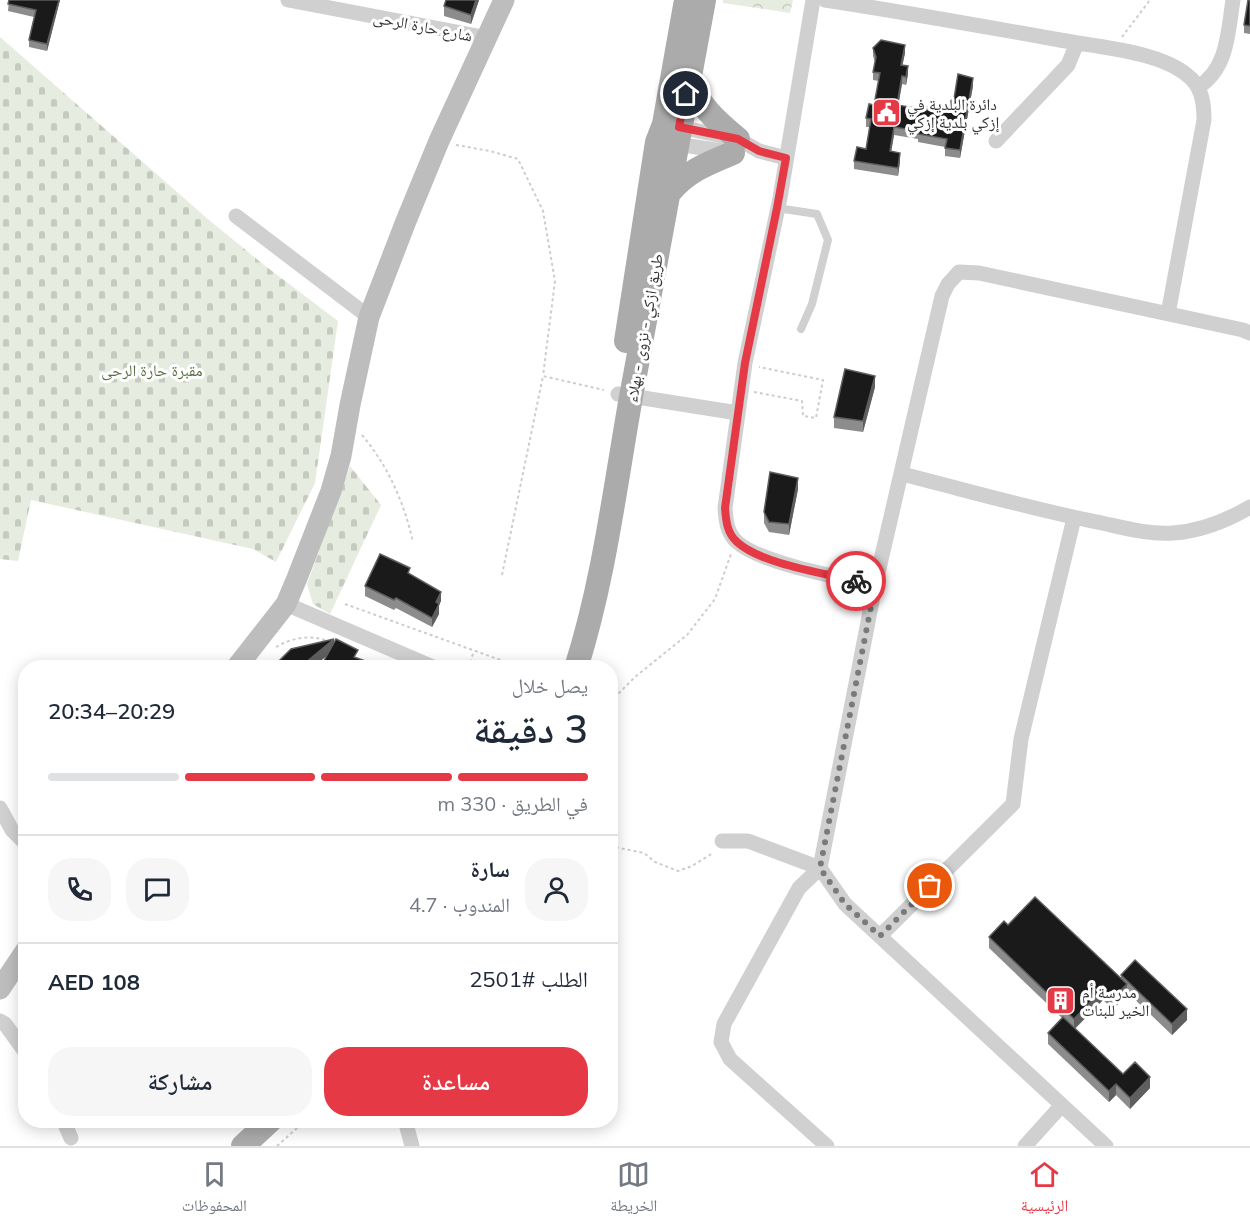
<!DOCTYPE html>
<html lang="ar">
<head>
<meta charset="utf-8">
<style>
  :root { --surface:#fff; --page:#f6f6f7; --text:#1f2937; --muted:#747a83; --line:#e0e1e3; --accent:#e63946 }
  body { margin:0; font-family:Mulish,"Noto Naskh Arabic",sans-serif; background:var(--page); color:var(--text); direction:rtl; height:100vh; display:flex; flex-direction:column; font-size:22px; white-space:nowrap }
  * { box-sizing:border-box; margin:0 }
  p { font-size:20px; color:var(--muted) }
  .icon { flex:none; width:33px; height:33px; fill:none; stroke:currentColor; stroke-width:2; stroke-linecap:round; stroke-linejoin:round }
  .map { position:relative; flex:1; overflow:hidden; direction:ltr }
  .sheet { position:absolute; left:18px; top:660px; width:600px; height:468px; display:flex; flex-direction:column; background:var(--surface); border-radius:24px; box-shadow:0 3px 15px #0003; direction:rtl }
  .sheet>* { flex:none }
  .pin { position:absolute; display:grid; place-items:center; width:51px; height:51px; color:#fff; margin:-26px; border:3px solid #fff; border-radius:50%; box-shadow:0 2px 6px #0007 }
  .courier { position:absolute; display:grid; place-items:center; width:60px; height:60px; margin:-30px; border:4px solid #e63946; border-radius:50%; background:#fff; color:#222; box-shadow:0 2px 8px #0007 }
  .headline em { font-style:normal; font-weight:600 }
  .headline div { display:flex; flex-direction:column-reverse }
  .headline { display:flex; align-items:center; justify-content:space-between; height:102px; padding:0 30px }
  h1 { font-size:39px; font-weight:600; line-height:45px }
  .bar { display:grid; grid-template-columns:repeat(4,1fr); gap:9px 6px; align-content:center; height:72px; padding:0 30px }
  .bar i { height:8px; border-radius:4px; background:var(--line) }
  .bar .active { background:var(--accent) }
  .bar p { grid-column:span 4 }
  .line { display:flex; align-items:center; gap:15px; padding:0 30px; border-top:2px solid var(--line) }
  .line div { flex:1 }
  .round { display:grid; place-items:center; flex:none; width:63px; height:63px; border-radius:24px; background:var(--page) }
  .cta { display:flex; gap:12px; margin-top:auto; padding:12px 30px }
  .cta a { flex:1; height:69px; border-radius:24px; background:var(--accent); color:#fff; font-size:24px; font-weight:600; line-height:69px; text-align:center }
  .cta a+a { background:var(--page); color:var(--text) }
  .menu { display:flex; justify-content:space-around; align-items:center; height:84px; border-top:2px solid var(--line); background:var(--surface); font-size:16px; color:var(--muted) }
  .menu a { display:grid; justify-items:center; gap:3px }
  .menu .active { color:var(--accent) }
  .map>svg:first-child { display:block }
</style>
</head>
<body>
<div class="map">
<svg width="1250" height="1146" viewBox="0 0 1250 1146">
  <defs>
    <pattern id="cemetery-stones" width="16" height="16" patternUnits="userSpaceOnUse" patternTransform="scale(1.5)"><rect width="16" height="16" fill="#e6ecdf"/><path d="M2 7V4a2 2 0 0 1 4 0v3zM10 15v-3a2 2 0 0 1 4 0v3z" fill="#c6cbc0"/></pattern>
    <pattern id="park-crowns" width="20" height="18" patternUnits="userSpaceOnUse" patternTransform="scale(1.5)"><rect width="20" height="18" fill="#e6ecdf"/><path d="M2 6a3 3 0 1 1 6 0M12 15a3 3 0 1 1 6 0" fill="none" stroke="#c6cbc0"/></pattern>
  </defs>
  <rect width="100%" height="100%" fill="#fff"/>
  <path fill="url(#cemetery-stones)" d="M0,37l209,183 55,45 74,56 -23,162 -39,79 -23,-13 -222,-49 -13,61 -18,-2z
    M350,466l31,39 -51,109 -17,-10 -6,-20z"/>
  <path fill="url(#park-crowns)" d="M723,0h70l-3,13 -67,-10z"/>
  <g fill="none" stroke-linecap="round" stroke-linejoin="round">
    <path stroke="#cdcdcd" stroke-width="2" stroke-dasharray="3 3" stroke-linecap="butt" d="M1122,37l28,-37
      M456,145l34,6 28,8 25,52 12,70 -12,95
      M754,392l48,9 1,15 13,2 7,-38 -64,-13
      M362,435c26,31 42,67 51,107
      M502,575l41,-199 61,14
      M345,604l161,58
      M276,647c16,-9 34,-13 51,-6
      M468,668l6,-17
      M610,702l25,-25 52,-42 28,-36 16,-45
      M610,846l34,7 11,9 23,9 14,-5 21,-13
      M277,1146l29,-26"/>
    <path stroke="#d0d0d0" stroke-width="8" d="M777,208l40,6 11,26 -16,64 -11,25"/>
    <path stroke="#d0d0d0" stroke-width="15" d="M288,0l200,38
      M813,0l-33,198 -35,165 -20,145c1,13 2,25 12,34 25,22 104,35 138,44
      M825,0c79,12 157,26 235,40 37,7 98,11 127,35 15,11 17,28 17,45l-36,194
      M1198,87c30,-18 30,-56 35,-87
      M674,126l64,13 21,12 27,7
      M996,141l72,-76 9,-22
      M670,143l59,9
      M236,216l133,101
      M618,394l120,19
      M902,474c64,16 129,35 195,48 24,5 51,13 76,11 29,-2 53,-12 77,-26
      M286,604l149,64
      M0,808l12,22 14,14
      M722,841h26l72,27 25,36 261,242
      M880,936l133,-132 8,-65 53,-221
      M0,1021l5,3 21,29
      M63,1120l8,18
      M405,1120l7,26
      M827,1146l-97,-87 -9,-17 3,-18 75,-136 21,-20 55,-282 67,-290 6,-12 11,-12 20,1 264,57 7,3
      M1025,1146l37,-41"/>
    <path stroke="#bdbdbd" stroke-width="21" d="M236,668l50,-64 11,-26 34,-87 10,-35 9,-51 19,-88 37,-96 33,-80 65,-141
      M0,989l26,-39"/>
    <path stroke="#ababab" stroke-width="24" d="M689,78c9,27 27,43 49,61
      M670,192c17,-21 39,-29 63,-39
      M626,341l31,-199 7,-18 22,-124
      M576,668c28,-88 39,-181 55,-271 24,-133 49,-265 73,-397
      M243,1146l28,-26"/>
  </g>
  <path fill="#8c8c8c" d="M9,0h51l-13,51 -18,-4v-7l5,-23 -26,-6z
    M479,0l-8,24 -27,-8v-10z
    M1250,0v34l-6,-1v-8z
    M873,48l32,5 -3,12 6,9 -2,11 -4,-1 -4,21 29,5 25,1 21,-25 -13,72 -15,-2v-9l-27,-5v-3l-24,-4 -3,16 9,10 -2,15 -44,-7v-8l12,-12 4,-22h-4v-9l8,-13 5,-24 -6,-1v-8l2,-10 -2,-6z
    M875,387l-12,45 -29,-4v-11z
    M798,489l-9,46 -20,-3 -5,-9v-11z
    M410,574l31,27 -2,4v9l-7,13 -36,-19 -2,2 -29,-14v-10z
    M1008,925l113,53v-3l66,45 -15,15 -45,-43v3l-14,14 -10,-9 -28,29 48,45 27,14 -20,21 -14,-14 -7,7 -61,-58v-11l14,-15 -73,-70v-11z"/>
  <path fill="#5f5f5f" d="M59,0h1l-13,51v-7z
    M476,0h3l-8,24v-9z
    M905,45v8l-4,20v-8z
    M908,66v8l-2,11v-8z
    M902,76v8l-5,29v-8z
    M973,78v8l-13,72v-8z
    M894,127v8l-4,24v-8z
    M900,153v8l-2,15v-8z
    M875,376v11l-12,45v-11z
    M798,478v11l-9,46v-11z
    M441,592v9l-2,4v9l-7,13v-9l4,-16z
    M334,639v11l-22,18h-13z
    M1127,984v11l-14,14v-11z
    M1103,989v11l-29,29v-10z
    M1187,1009v11l-15,15v-11z
    M1150,1077v11l-20,21v-11z
    M1116,1084v11l-7,7v-11z"/>
  <path fill="#1a1a1a" stroke="#5f5f5f" stroke-width="1.5" d="M9,0h50l-12,44 -18,-4 7,-30 -28,-6z
    M446,0h30l-5,15 -27,-9z
    M1248,0h2v26l-6,-1z
    M881,40l24,5 -4,20 7,1 -2,11 -4,-1 -5,29 30,5v-3l25,4 6,-37 15,4 -13,72 -15,-2 2,-9 -29,-5 1,-3 -25,-4 -4,24 10,2 -2,15 -44,-7 3,-14 9,2 5,-30 -5,-1 3,-14 5,1 6,-32 -7,-1 3,-15 -3,-9z
    M845,369l30,7 -12,45 -29,-4z
    M770,472l28,6 -9,46 -20,-2 -5,-10z
    M380,554l30,14 -2,5 33,19 -5,10 3,2 -7,14 -36,-20 -2,2 -29,-14z
    M334,639l-35,29h-27l19,-19z
    M336,639l22,11 -4,7 31,11h-65z
    M1035,897l92,87 -14,14 -10,-9 -29,30 -85,-82 15,-16 4,4z
    M1135,960l52,49 -15,15 -51,-49z
    M1063,1017l60,57 12,-12 15,15 -20,21 -14,-14 -7,7 -61,-58z"/>
  <g fill="none" stroke-linecap="round" stroke-linejoin="round">
    <path stroke="#7a7a7a" stroke-width="6" stroke-dasharray="0 10.8" d="M856,581l19,5 -55,282 25,36 35,32 50,-50"/>
    <path stroke="#e63946" stroke-width="8" d="M686,94l-7,33 59,12 21,12 27,7 -9,50 -32,155 -20,145c1,13 2,25 12,34 24,22 87,31 119,39"/>
  </g>
  <defs>
    <symbol id="civic-square" viewBox="-11 -11 22 22"><rect x="-9" y="-9" width="18" height="18" rx="4" fill="#e63946" stroke="#fff"/><path d="M-.6-6.5H3V-4.5H.6V-3L4-1V1h2V6H-6V1h2V-1L-.6-3ZM-1.2 2.5V6h2.4V2.5Z" fill="#fff"/></symbol>
    <symbol id="building-square" viewBox="-11 -11 22 22"><rect x="-9" y="-9" width="18" height="18" rx="4" fill="#e63946" stroke="#fff"/><path d="M-4-6H4V6H1V3H-1V6H-4ZM-2.5-4.3h1.7v1.8h-1.7ZM.8-4.3h1.7v1.8H.8ZM-2.5-1h1.7V.8h-1.7ZM.8-1h1.7V.8H.8Z" fill="#fff"/></symbol>
  </defs>
  <g fill-rule="evenodd">
    <use href="#civic-square" x="870" y="96" width="33" height="33"/>
    <use href="#building-square" x="1044" y="984" width="33" height="33"/>
  </g>
  <g text-anchor="middle" stroke-width="6" stroke-linejoin="round" paint-order="stroke">
    <g font-size="16" fill="#333" stroke="#fff">
      <text transform="translate(423 26) rotate(11)" y="6">شارع حارة الرحى</text>
      <text transform="translate(644 328) rotate(-80)" y="6">طريق ازكي - نزوى - بهلاء</text>
    </g>
    <g font-size="16" fill="#333" stroke="#fff" text-anchor="start">
      <text x="907" y="110">دائرة البلدية في<tspan x="907" dy="18">إزكي بلدية إزكي</tspan></text>
      <text x="1082" y="998">مدرسة أم<tspan x="1082" dy="18">الخير للبنات</tspan></text>
    </g>
    <g font-size="16" fill="#56703f" stroke="#fff">
      <text x="152" y="376">مقبرة حارة الرحى</text>
    </g>
  </g>
</svg>
<div class="pin" style="left:930px;top:886px;background:#ea580c"><svg class="icon" aria-label="bag" viewBox="0 0 24 24"><path d="M5 8h14l-1 12H6zM9 8a3 3 0 0 1 6 0"/></svg></div>
<div class="pin" style="left:686px;top:94px;background:#1f2937"><svg class="icon" aria-label="home" viewBox="0 0 24 24"><path d="M3 11l9-7 9 7M6 9v11h12V9"/></svg></div>
<div class="courier" style="left:856px;top:581px"><svg class="icon" aria-label="bike" viewBox="0 0 24 24"><circle cx="6" cy="16" r="4"/><circle cx="18" cy="16" r="4"/><path d="M6 16l4-8h5l3 8M10 8l3 8H6M13 5h3"/></svg></div>
<section class="sheet">
<div class="headline"><div><h1>3 دقيقة</h1><p>يصل خلال</p></div><em>20:29–20:34</em></div>
<div class="bar"><i class="active"></i><i class="active"></i><i class="active"></i><i></i><p>في الطريق · 330 m</p></div>
<div class="line" style="height:108px"><a class="round"><svg class="icon" aria-label="person" viewBox="0 0 24 24"><circle cx="12" cy="8" r="4"/><path d="M4 21q1-7 8-7t8 7"/></svg></a><div><b>سارة</b><p>المندوب · 4.7</p></div><a class="round"><svg class="icon" aria-label="chat" viewBox="0 0 24 24"><path d="M4 5h16v11H9l-5 4z"/></svg></a><a class="round"><svg class="icon" aria-label="phone" viewBox="0 0 24 24"><path d="M5 4h4l2 5-3 2q2 4 5 5l2-3 5 2v4C11 20 4 13 5 4z"/></svg></a></div>
<div class="line" style="height:78px"><div>الطلب #2501</div><b>AED 108</b></div>
<div class="cta"><a>مساعدة</a><a>مشاركة</a></div>
</section>
</div>
<nav class="menu">
<a class="active"><svg class="icon" aria-label="home" viewBox="0 0 24 24"><path d="M3 11l9-7 9 7M6 9v11h12V9"/></svg>الرئيسية</a>
<a><svg class="icon" aria-label="map" viewBox="0 0 24 24"><path d="M3 6l6-2 6 2 6-2v14l-6 2-6-2-6 2zM9 4v14M15 6v14"/></svg>الخريطة</a>
<a><svg class="icon" aria-label="saved" viewBox="0 0 24 24"><path d="M7 4h10v16l-5-4-5 4z"/></svg>المحفوظات</a>
</nav>
</body>
</html>
